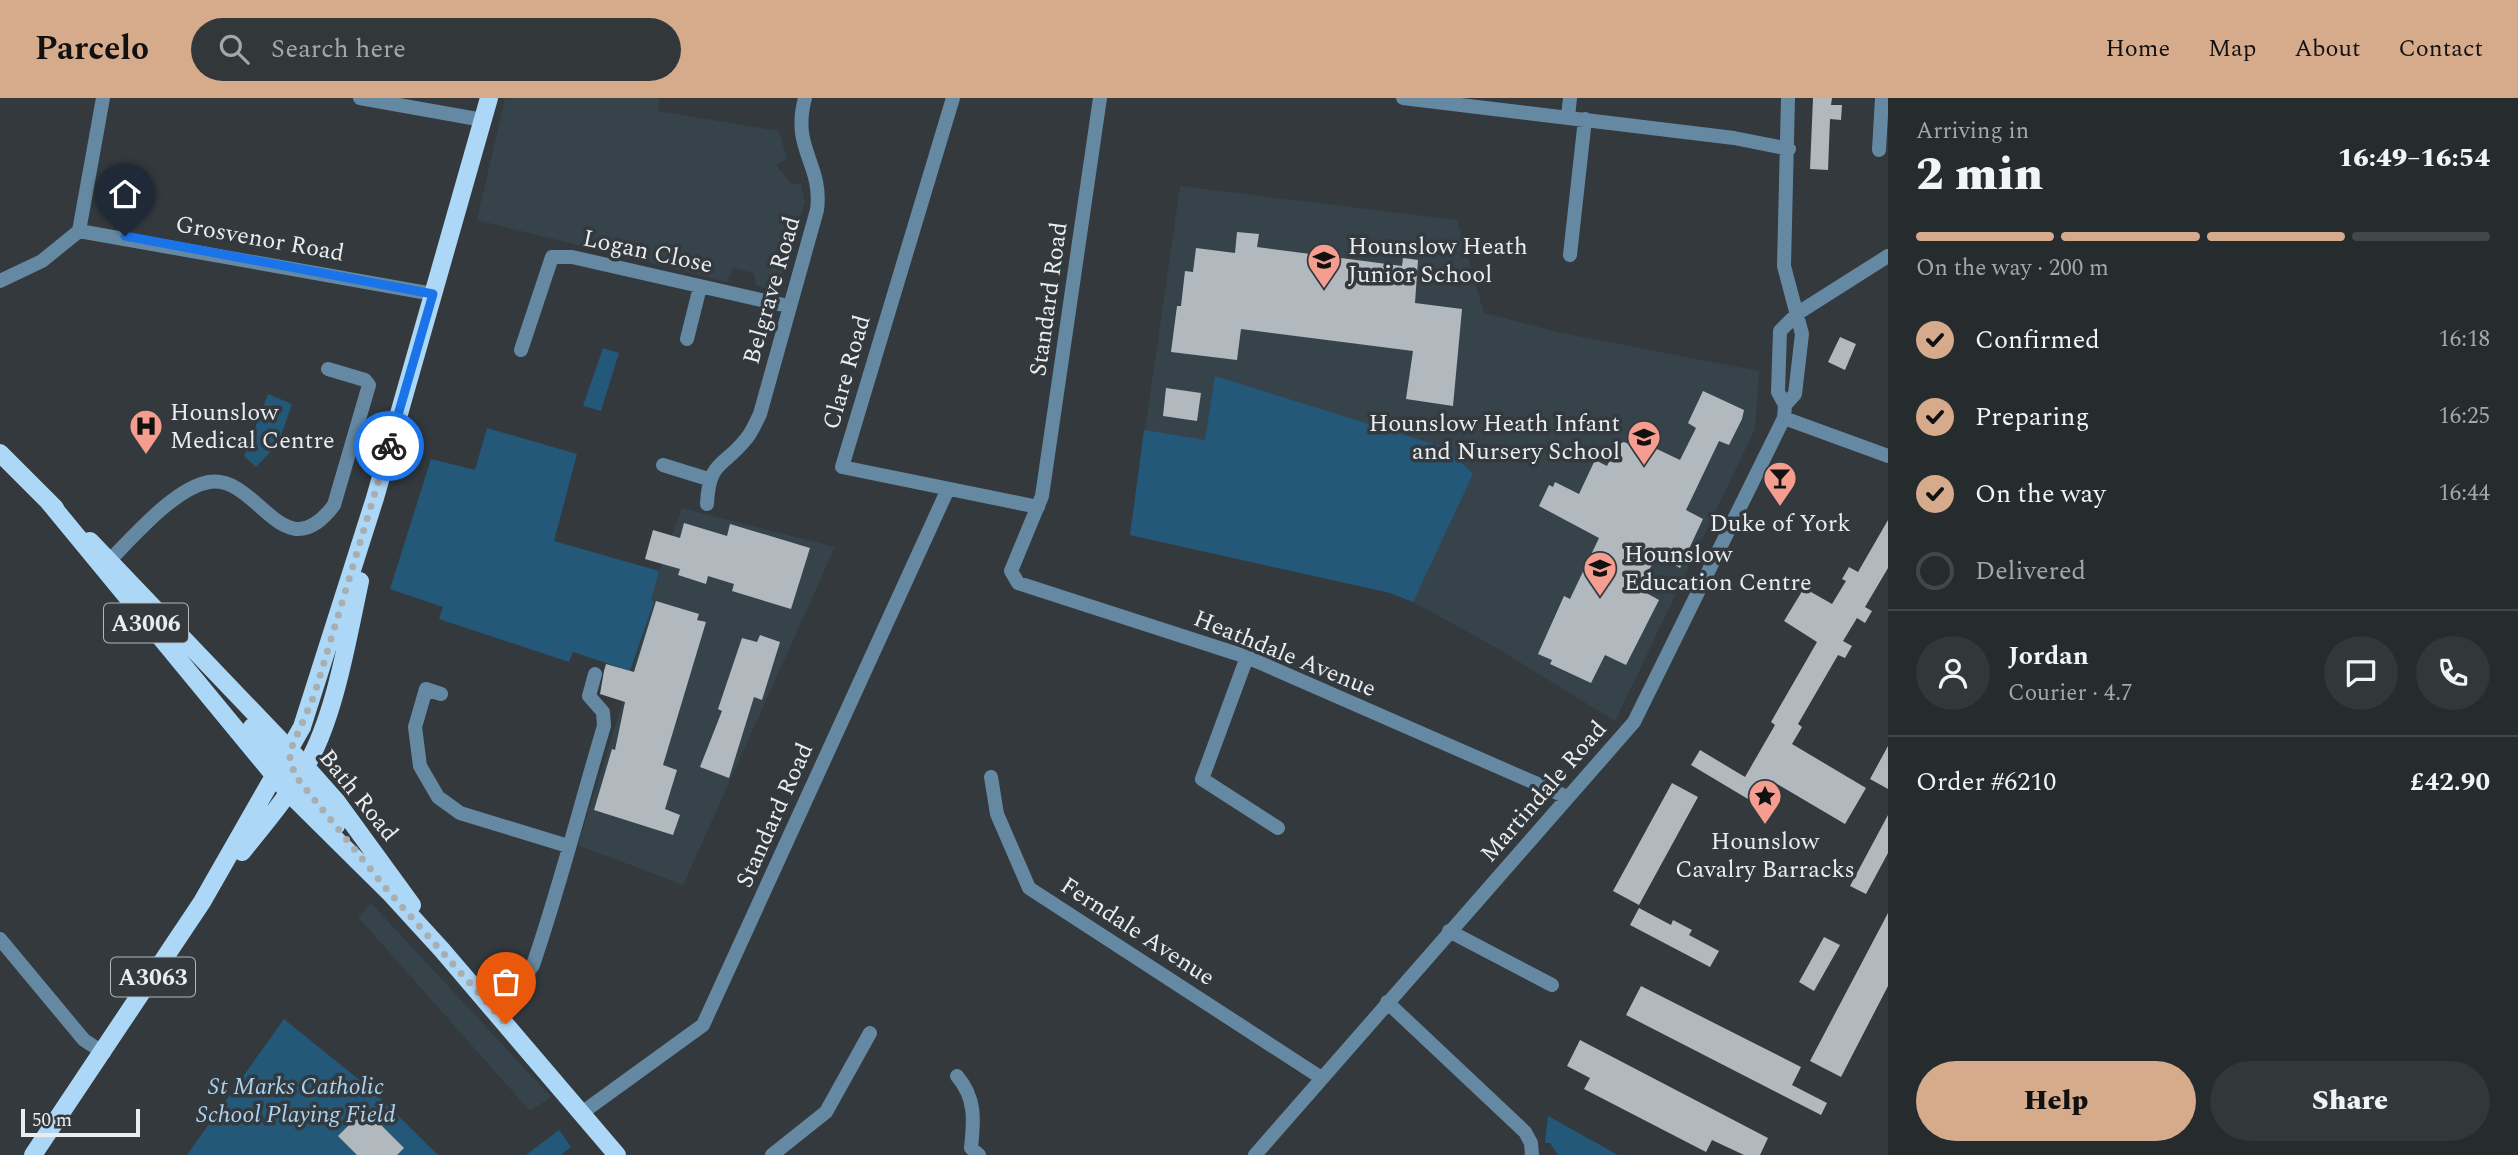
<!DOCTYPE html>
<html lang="en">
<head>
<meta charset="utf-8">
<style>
  :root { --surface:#262b2e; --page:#32373a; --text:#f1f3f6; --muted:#a4a7aa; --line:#42474a; --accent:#d6ab8b }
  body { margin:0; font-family:Spectral,serif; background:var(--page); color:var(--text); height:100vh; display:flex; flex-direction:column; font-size:26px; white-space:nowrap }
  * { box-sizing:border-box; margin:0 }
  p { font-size:23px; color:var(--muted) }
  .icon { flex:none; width:38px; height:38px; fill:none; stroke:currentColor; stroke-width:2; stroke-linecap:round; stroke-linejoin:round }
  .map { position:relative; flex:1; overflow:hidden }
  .details { display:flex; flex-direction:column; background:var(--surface); width:630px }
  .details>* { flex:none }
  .scale { position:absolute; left:21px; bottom:18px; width:119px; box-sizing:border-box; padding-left:7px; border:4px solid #e9edf0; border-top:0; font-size:19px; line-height:24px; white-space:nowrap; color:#e9edf0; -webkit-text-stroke:5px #33393d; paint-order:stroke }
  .pin { position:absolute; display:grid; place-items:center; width:60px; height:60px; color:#fff; margin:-72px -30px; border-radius:50% 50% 50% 0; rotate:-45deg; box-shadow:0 0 7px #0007 }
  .pin .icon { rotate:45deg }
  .courier { position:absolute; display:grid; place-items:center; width:70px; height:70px; margin:-35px; border:5px solid #1a73e8; border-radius:50%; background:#fff; color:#222; box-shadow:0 2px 9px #0007 }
  .head em { font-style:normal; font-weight:800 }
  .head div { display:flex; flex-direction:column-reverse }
  .head { display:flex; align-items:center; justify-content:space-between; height:119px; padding:0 28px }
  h1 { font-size:46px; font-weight:800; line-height:52px }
  .bar { display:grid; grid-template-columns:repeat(4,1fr); gap:10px 7px; align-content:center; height:84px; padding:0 28px }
  .bar i { height:9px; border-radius:5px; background:var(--line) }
  .bar .selected { background:var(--accent) }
  .bar p { grid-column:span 4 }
  .line { display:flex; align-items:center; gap:18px; padding:0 28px; border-top:2px solid var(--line) }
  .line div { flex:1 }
  .round { display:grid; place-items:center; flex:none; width:74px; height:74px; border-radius:37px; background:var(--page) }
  ol { padding:0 28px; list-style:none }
  li { display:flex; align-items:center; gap:21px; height:77px }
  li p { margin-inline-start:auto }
  li .icon { padding:7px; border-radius:50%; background:var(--accent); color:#111; stroke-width:4 }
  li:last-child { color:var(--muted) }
  li i { width:38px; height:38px; border:4px solid var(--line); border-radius:50% }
  .cta { display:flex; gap:14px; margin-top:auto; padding:14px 28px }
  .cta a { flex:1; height:80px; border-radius:42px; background:var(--accent); color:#111; font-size:28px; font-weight:800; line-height:80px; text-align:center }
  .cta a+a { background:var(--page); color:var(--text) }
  header { display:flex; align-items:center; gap:42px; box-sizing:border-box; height:98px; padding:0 35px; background:var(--accent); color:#111 }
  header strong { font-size:33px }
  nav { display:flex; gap:38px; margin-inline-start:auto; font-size:24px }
  .search { width:490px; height:63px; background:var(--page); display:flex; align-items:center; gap:18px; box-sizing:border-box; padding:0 24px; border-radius:38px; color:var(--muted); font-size:26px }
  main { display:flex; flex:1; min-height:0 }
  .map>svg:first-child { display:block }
</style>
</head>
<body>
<header>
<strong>Parcelo</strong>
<div class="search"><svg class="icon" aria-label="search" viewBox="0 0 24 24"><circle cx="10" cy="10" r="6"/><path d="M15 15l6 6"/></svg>Search here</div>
<nav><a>Home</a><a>Map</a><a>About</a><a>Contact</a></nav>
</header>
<main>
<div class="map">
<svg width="1888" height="1057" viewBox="0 0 1888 1057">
  <rect width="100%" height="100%" fill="#33393d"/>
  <path fill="#37434b" d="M505,0h155l-2,13 121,20 8,28 -11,6 15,19h10l4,18 -25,79 -10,9 -14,-5 -2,-12 -21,-5 -6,14 -250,-62z
    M1180,88l277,34 27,93 78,20 197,38 -4,58 -140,292 -120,-74 -82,-45 -23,-9 -260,-58z
    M682,410l153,39 -152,338 -105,-40 76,-243 -4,-2 9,-29z
    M371,805l180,194 -21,14 -172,-194z"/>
  <path fill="#235879" d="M603,250l16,5 -18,58 -18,-5z
    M1215,278l231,72 27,26 -60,128 -23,-9 -260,-58 14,-105 61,10z
    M268,296l24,10 -14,40 -22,23 -12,-11z
    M487,330l90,26 -23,87 105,30 -8,29 3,2 -24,69 -57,-19 -4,10 -130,-43 4,-12 -53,-18 41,-130 44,11z
    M284,921l89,72 65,64h-251z
    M1548,1018l70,39h-60l-8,-12h-5z
    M559,1032l12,17 -10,8h-35z"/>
  <path fill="#b2b9be" d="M1813,0h19l-1,7h11l-1,15 -11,-1 -2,51 -18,-1z
    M1237,134l22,2 -2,13 145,19 1,-8 15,2 -3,43 47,6 -9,97 -47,-7 7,-48 -172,-22 -4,31 -66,-8 6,-46h4l4,-35 8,1 3,-24 39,5z
    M1840,239l16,7 -11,26 -17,-8z
    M1166,290l35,5 -4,28 -34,-5z
    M1703,293l41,19 -2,9 -13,26 -10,-4 -33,69 17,9 -23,49 -23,-13 -18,34 20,11 -33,65 -21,-10 -14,28 -41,-19 2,-4 -14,-6 26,-58 6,3 29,-61 -60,-32 10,-21 4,2 2,-5 24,12 16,-34 12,6 10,-21 7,-3 11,5 3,-7 42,20 16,-32 -8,-5z
    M1888,422v48l-23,39 7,4 -7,12 -8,-5 -14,23 9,5 -7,12 -7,-3 -40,69 4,3 -10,17 74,44 -21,36 -73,-43 -14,24 -67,-40 9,-15 45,27 30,-52 -4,-3 46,-80 -33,-21 20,-33 28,16 14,-23 -4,-2 7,-12 9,5z
    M684,425l43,13 3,-12 80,24 -19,61 -59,-18 2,-7 -26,-8 -2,8 -28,-9 2,-6 -35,-10 8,-29 27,8z
    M656,503l43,13 -2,6 9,2 -43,143 14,5 -12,39 15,6 -7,20 -79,-25 18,-61 3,1 10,-48 -25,-8 4,-23 2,-7 28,8z
    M760,537l20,7 -18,58 -8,-3 -25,81 -29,-11 22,-56 -4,-2 24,-71 15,4z
    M1888,648v43l-18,-10z
    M1672,685l26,14 -59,108 -26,-14z
    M1888,717v38l-22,41 -16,-8z
    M1639,810l32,17 2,-5 19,10 -3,5 30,16 -9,16 -80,-42z
    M1888,815v73l-47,91 -31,-16z
    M1824,839l16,8 -26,46 -15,-9z
    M1641,888l160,81 -9,18 35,18 -6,12 -195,-100z
    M1580,942l188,98 -8,17h-16l-32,-15 -6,12 -122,-63 6,-11 -23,-12z
    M365,1011l39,39 -7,7h-40l-19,-19z"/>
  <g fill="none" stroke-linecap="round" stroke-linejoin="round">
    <path stroke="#6689a3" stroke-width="14" d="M360,0l123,22
      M953,0l-111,369 196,40
      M1100,0l-58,398 -31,75 7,12 229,74 320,140
      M1403,0l331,40 55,11
      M1568,19l2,-19
      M1879,52l3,-52
      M79,133l354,63
      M1570,157l15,-136
      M0,183l42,-20 37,-30 24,-133
      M687,241l13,-52
      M521,252l31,-93h20l216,49
      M1785,307l10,-11 7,-60 -18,-68 4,-168
      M1784,320l104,38
      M663,367l45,14
      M707,406c2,-44 16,-36 39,-65 6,-7 10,-17 14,-25l57,-204c6,-47 -26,-60 -12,-112
      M102,470c26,-25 71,-80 107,-86 49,-8 74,91 125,23l35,-120 -4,-5 -37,-11
      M1247,559l-45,122 76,49
      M441,596l-15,-5 -11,38 5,39 18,31 22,16 108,33
      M991,679l6,37 32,74 291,189
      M1449,833l103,54
      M0,841l84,101 20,13
      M1387,904l138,130 6,11 1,12
      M491,909l35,-32 7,-10c27,-79 47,-159 71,-239l-1,-14 -14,-16 6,-22
      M957,978c19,22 17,44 14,72l8,7
      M583,1014l120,-87 245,-536
      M772,1057l54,-43 44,-79
      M1255,1057l379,-433 150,-304 1,-13 -7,-13 2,-61 18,-18 90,-57"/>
    <path stroke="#acd7f6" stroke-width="18" d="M0,355l55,55
      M48,403l239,290 102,101 53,58 175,205
      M90,443l216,226 31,35 75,103
      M252,629l35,44
      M293,673l43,55
      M242,754c22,-27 46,-56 64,-86 29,-49 42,-130 54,-185
      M33,1057l169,-253 100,-175 73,-229 114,-400"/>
  </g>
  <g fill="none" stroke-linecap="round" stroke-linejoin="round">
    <path stroke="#a9aeb1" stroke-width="7" stroke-dasharray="0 12.6" d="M389,348l-75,250 -24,55v11l7,16 92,114 117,132"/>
    <path stroke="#1a73e8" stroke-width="9" d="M125,138l308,58 -44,152"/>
  </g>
  <defs>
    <symbol id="school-pin" viewBox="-11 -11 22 30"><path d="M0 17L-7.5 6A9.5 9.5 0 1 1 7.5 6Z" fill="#f59d8e" stroke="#33393d"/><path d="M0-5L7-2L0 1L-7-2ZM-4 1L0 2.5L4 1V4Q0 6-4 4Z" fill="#111"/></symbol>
    <symbol id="hospital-pin" viewBox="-11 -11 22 30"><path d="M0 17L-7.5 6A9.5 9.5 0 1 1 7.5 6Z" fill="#f59d8e" stroke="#33393d"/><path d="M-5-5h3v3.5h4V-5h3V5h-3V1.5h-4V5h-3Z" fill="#111"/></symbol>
    <symbol id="bar-pin" viewBox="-11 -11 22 30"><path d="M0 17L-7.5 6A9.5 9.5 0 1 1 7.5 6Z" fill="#f59d8e" stroke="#33393d"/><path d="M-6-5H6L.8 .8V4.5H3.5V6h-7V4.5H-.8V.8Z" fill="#111"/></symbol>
    <symbol id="sight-pin" viewBox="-11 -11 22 30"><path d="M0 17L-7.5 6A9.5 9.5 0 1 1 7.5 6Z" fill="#f59d8e" stroke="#33393d"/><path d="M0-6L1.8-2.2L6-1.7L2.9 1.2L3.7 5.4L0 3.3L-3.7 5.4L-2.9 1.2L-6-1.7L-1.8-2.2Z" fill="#111"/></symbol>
  </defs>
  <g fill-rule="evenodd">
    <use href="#school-pin" x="1305" y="143" width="38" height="52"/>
    <use href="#hospital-pin" x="127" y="309" width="38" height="52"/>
    <use href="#school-pin" x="1625" y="320" width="38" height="52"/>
    <use href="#bar-pin" x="1761" y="361" width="38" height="52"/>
    <use href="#school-pin" x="1581" y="451" width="38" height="52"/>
    <use href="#sight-pin" x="1746" y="679" width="38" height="52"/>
  </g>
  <g text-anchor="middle" stroke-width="7" stroke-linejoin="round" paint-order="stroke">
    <g fill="#33393d" stroke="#b2b7ba" stroke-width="2">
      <rect x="104" y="505.5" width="84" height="39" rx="5"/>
      <rect x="111" y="859.5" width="84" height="39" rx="5"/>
    </g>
    <g font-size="23" font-weight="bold" fill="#e9edf0">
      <text x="146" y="533">A3006</text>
      <text x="153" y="887">A3063</text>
    </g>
    <g font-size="24" fill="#e9edf0" stroke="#33393d">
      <text transform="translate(260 140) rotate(10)" y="8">Grosvenor Road</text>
      <text transform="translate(648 153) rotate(12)" y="8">Logan Close</text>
      <text transform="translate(771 192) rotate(-74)" y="8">Belgrave Road</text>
      <text transform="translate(1048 201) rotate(-82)" y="8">Standard Road</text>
      <text transform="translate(846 274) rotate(-74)" y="8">Clare Road</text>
      <text transform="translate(1285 555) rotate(22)" y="8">Heathdale Avenue</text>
      <text transform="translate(1543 693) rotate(-49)" y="8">Martindale Road</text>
      <text transform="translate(359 697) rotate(51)" y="8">Bath Road</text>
      <text transform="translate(774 717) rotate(-66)" y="8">Standard Road</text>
      <text transform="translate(1138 833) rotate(33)" y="8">Ferndale Avenue</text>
    </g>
    <g font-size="24" fill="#e9edf0" stroke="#33393d" text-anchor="start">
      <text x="1348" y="156">Hounslow Heath<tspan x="1348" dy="28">Junior School</tspan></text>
      <text x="170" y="322">Hounslow<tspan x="170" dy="28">Medical Centre</tspan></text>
      <text x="1620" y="333" text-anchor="end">Hounslow Heath Infant<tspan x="1620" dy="28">and Nursery School</tspan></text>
      <text x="1780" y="433" text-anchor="middle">Duke of York</text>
      <text x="1624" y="464">Hounslow<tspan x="1624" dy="28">Education Centre</tspan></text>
      <text x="1765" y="751" text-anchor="middle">Hounslow<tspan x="1765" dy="28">Cavalry Barracks</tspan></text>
    </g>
    <g font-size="24" font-style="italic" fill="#a9d3f1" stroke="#33393d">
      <text x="296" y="996">St Marks Catholic<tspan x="296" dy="28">School Playing Field</tspan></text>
    </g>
  </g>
</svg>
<div class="scale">50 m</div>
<div class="pin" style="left:506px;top:926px;background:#ea580c"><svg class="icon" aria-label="bag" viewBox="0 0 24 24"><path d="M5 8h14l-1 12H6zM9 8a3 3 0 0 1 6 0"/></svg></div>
<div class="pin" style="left:125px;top:138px;background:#1f2937"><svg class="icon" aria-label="home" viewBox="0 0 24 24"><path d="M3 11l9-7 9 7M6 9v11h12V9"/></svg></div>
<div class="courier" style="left:389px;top:348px"><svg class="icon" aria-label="bike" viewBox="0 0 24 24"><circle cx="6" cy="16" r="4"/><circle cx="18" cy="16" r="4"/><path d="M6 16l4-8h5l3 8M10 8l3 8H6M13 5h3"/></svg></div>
</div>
<section class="details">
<div class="head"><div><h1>2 min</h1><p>Arriving in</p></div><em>16:49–16:54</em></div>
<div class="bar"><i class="selected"></i><i class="selected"></i><i class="selected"></i><i></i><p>On the way · 200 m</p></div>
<ol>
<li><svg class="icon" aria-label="check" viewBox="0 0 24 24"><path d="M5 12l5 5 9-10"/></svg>Confirmed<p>16:18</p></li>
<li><svg class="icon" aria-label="check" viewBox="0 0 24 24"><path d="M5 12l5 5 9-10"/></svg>Preparing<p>16:25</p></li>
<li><svg class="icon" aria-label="check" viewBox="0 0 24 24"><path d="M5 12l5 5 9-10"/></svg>On the way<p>16:44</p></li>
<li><i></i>Delivered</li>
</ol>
<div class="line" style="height:126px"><a class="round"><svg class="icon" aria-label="person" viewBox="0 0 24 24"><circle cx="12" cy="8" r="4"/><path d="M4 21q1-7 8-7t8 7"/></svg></a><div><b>Jordan</b><p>Courier · 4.7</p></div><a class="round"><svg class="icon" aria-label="chat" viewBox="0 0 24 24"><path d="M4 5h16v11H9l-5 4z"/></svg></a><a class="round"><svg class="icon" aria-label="phone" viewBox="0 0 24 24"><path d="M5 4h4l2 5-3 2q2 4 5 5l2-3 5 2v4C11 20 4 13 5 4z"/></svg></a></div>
<div class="line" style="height:91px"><div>Order #6210</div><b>£42.90</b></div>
<div class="cta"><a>Help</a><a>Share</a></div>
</section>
</main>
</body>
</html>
